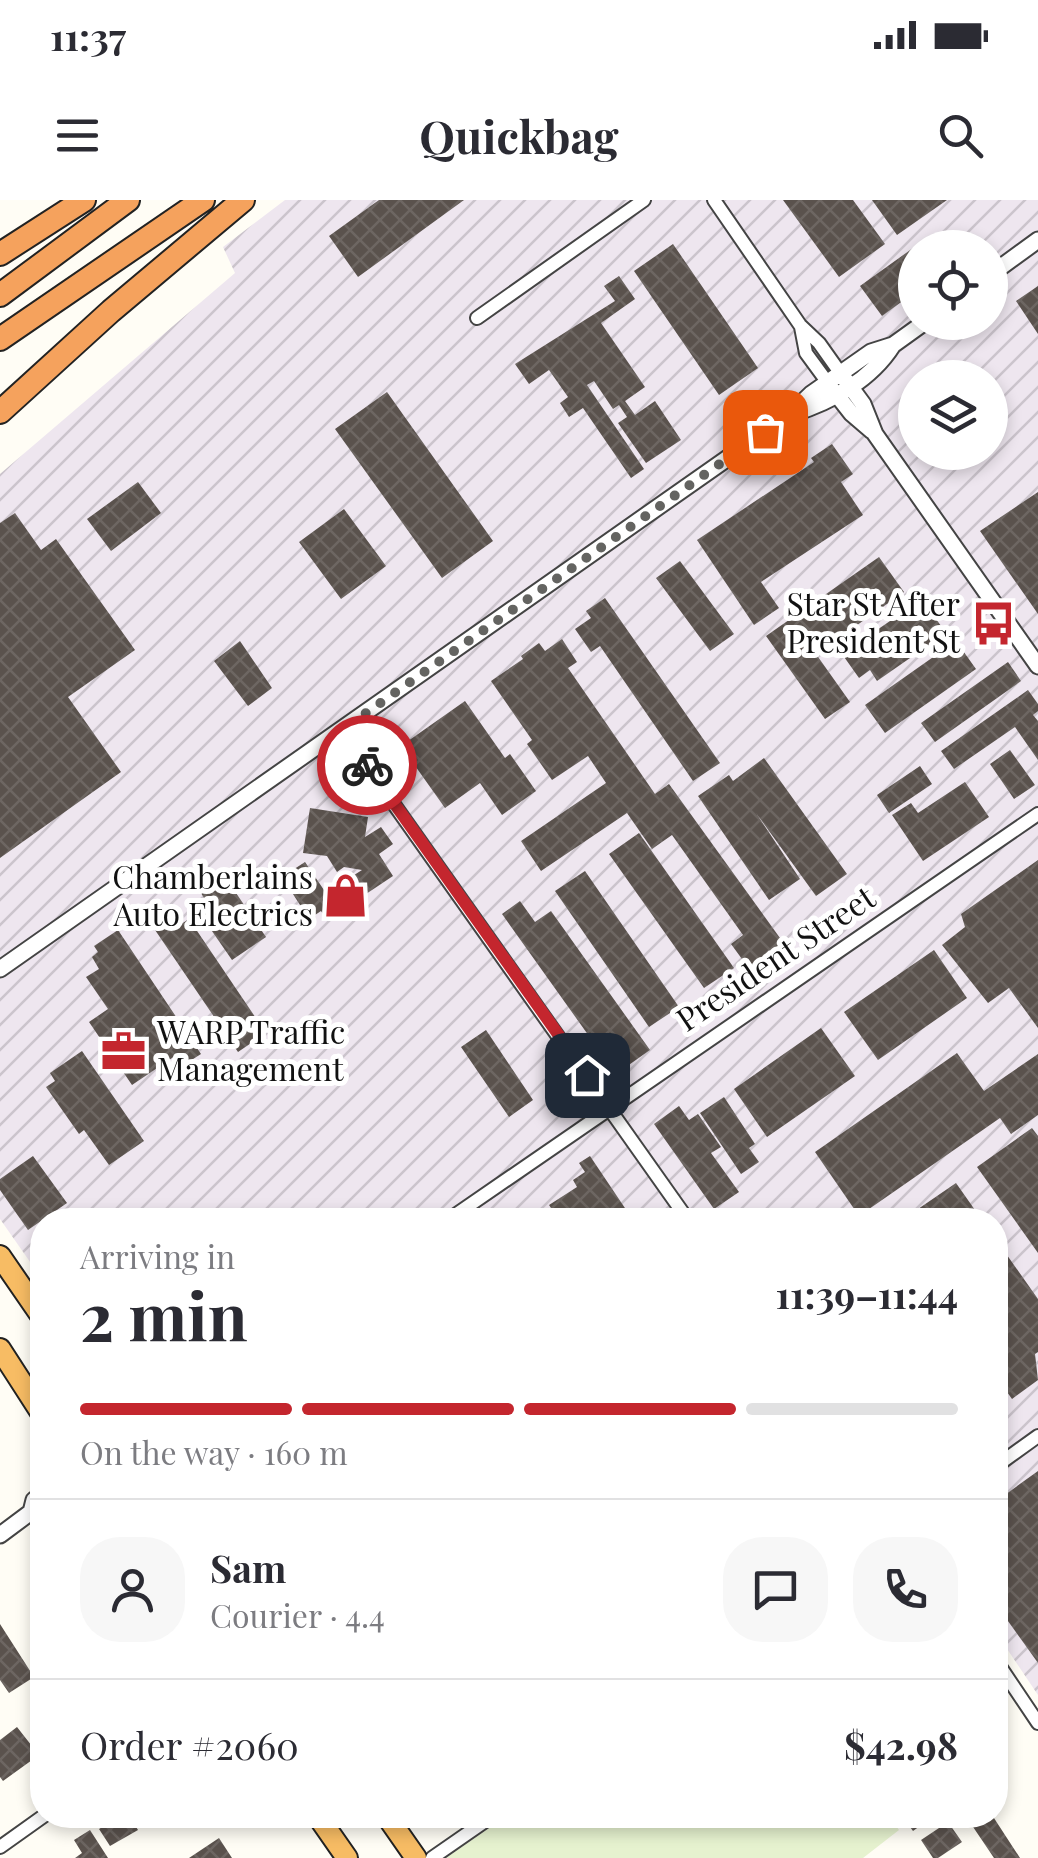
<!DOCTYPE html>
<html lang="en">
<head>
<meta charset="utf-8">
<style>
  :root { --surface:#fff; --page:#f7f7f7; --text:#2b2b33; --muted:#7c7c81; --line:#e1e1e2; --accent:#c4262e }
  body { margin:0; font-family:"Playfair Display",serif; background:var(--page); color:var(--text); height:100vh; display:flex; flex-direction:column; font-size:38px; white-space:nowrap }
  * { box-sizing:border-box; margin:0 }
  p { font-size:32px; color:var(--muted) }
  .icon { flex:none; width:55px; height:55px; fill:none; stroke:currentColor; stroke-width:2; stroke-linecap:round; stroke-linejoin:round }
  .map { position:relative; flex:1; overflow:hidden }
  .details { position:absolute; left:30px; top:1008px; width:978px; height:620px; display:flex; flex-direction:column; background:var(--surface); border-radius:40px; box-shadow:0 5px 15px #0003 }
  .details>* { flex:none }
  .buttons { position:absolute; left:898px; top:30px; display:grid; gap:20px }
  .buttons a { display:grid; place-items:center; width:110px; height:110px; border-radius:50%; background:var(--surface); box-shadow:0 5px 15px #0003; font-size:50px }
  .pin { position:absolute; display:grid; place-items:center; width:85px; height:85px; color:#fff; margin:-42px; border-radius:20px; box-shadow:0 5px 15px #0006 }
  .courier { position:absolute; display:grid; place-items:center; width:100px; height:100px; margin:-50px; border:8px solid #c4262e; border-radius:50%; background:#fff; color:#222; box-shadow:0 2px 12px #0007 }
  .headline em { font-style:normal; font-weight:700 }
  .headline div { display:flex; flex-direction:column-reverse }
  .headline { display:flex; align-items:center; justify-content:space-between; height:170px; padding:0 50px }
  h1 { font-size:65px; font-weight:700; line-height:75px }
  .bar { display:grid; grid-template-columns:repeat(4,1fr); gap:15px 10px; align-content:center; height:120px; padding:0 50px }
  .bar i { height:12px; border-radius:8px; background:var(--line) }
  .bar .current { background:var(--accent) }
  .bar p { grid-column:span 4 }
  .line { display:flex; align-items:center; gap:25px; padding:0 50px; border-top:2px solid var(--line) }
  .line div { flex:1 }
  .round { display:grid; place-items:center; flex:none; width:105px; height:105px; border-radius:40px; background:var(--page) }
  .status { display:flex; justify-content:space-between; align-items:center; height:70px; padding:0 50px; background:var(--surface); direction:ltr }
  .status svg { height:28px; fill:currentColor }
  header { display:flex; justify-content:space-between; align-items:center; height:130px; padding:0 50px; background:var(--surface); font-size:45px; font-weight:700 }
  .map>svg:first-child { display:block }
</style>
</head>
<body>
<div class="status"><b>11:37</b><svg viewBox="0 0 49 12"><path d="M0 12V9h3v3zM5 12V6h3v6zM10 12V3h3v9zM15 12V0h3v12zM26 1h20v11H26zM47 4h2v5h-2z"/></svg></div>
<header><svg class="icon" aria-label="menu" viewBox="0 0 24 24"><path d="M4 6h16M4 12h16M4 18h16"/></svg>Quickbag<svg class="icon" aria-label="search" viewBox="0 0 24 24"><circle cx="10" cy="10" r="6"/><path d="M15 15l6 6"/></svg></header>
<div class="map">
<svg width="1038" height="1658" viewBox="0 0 1038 1658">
  <defs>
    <pattern id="industrial-furrows" width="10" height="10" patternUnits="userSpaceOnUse" patternTransform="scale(2.5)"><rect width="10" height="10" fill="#eee6ef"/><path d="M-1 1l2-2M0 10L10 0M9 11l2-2" fill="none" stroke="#cbc4cc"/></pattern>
    <pattern id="building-cross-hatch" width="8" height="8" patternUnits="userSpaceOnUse" patternTransform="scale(2.5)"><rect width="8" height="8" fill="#5a524d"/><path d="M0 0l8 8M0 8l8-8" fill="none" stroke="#6d6662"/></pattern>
  </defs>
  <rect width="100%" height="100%" fill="#fffdf5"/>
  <path fill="url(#industrial-furrows)" fill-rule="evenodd" d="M285,0h753v1495l-43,-64v-411h-953v59l-42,-60v-745l235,-201 -12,-26zM915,48h75v74h-75zM915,178h75v74h-75z"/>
  <path fill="#e6f2cf" d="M508,1615h380l11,15 -36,28h-417z"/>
  <path fill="url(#building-cross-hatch)" d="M379,0h85l-106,77 -29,-41z
    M783,0h70l32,44 -46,33z
    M872,0h75l-50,35z
    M673,44l85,124 -39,27 -85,-124z
    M913,48l2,44 -33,24 -22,-30z
    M619,76l16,23 -34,24 44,64 -20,14 10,14 20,-14 26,39 -35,23 -28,-40 9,-6 -8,-12 -6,4 -19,-28 -7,4 57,84 -13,9 -48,-70 -14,9 -9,-14 8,-6 -19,-27 -20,14 -14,-20 100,-63 -11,-15z
    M1038,86v48l-22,-33z
    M387,192l106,149 -51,37 -107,-149z
    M832,244l21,30 -12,8 22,33 -102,67 18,26 -25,17 -57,-85 117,-78 -3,-4z
    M138,282l23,31 -50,38 -24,-32z
    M1038,292v122l-58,-83z
    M344,309l42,57 -45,33 -42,-57z
    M15,313l26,37 15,-11 79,111 -67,47 53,75 -121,86v-335z
    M879,357l25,35 -88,62 34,48 -25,17 -59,-83z
    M680,361l54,73 -24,17 -54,-73z
    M605,398l115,165 -27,18 -93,-135 -9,6 -16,-23 16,-11 -5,-7z
    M922,399l24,34 -69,48 -7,-11 -11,8 -17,-24z
    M562,439l15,23 -9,6 87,126 14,-10 116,161 -35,25 -19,-26 12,-9 -71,-100 -20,14 -25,-36 -86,58 -20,-30 85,-58 -18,-27 -36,24 -25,-36 5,-4 -41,-59 32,-22 -2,-3 18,-13 6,8z
    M240,441l32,47 -24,18 -34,-45z
    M956,441l20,28 -91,64 -20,-28z
    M1008,462l13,19 -86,61 -14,-19z
    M1028,490l10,14v7l-5,4 5,6v39l-23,-33 -61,42 -13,-18z
    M465,501l40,57 5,-4 26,37 -34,24 -22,-32 -35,25 -44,-62z
    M1010,550l25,35 -21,14 -24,-35z
    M764,558l83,116 -31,22 -60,-83 44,66 -31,21 -71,-104 31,-21 4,6z
    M920,566l12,18 -43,29 -12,-18z
    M965,582l24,35 -66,44 -31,-46 19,-12 7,10z
    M310,608l58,9 -3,20 16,-10 12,17 -14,10 14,22 -66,44 -6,-9 -12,8 -27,-42 23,-15 21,31 36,-23 -18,-3 -7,5 -10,-16 -24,-3z
    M639,633l95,135 -30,20 -95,-134z
    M1038,660v168l-29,-40 -21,15 -46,-58 23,-18 -4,-13z
    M585,671l94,136 -30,20 -94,-136z
    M223,674l43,63 -34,23 -34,-49 10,-7 -9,-14z
    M520,701l15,21 16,-11 99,139 -34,24 -114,-160z
    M170,715l8,11 11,-7 77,114 -28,19 -85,-125z
    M118,730l83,124 -19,12 -7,-10 -43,29 -43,-63 19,-13 -22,-32 13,-8 -7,-12 6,-5 -4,-6z
    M934,750l33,48 -89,62 -34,-48z
    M821,828l34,48 -88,61 -33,-48z
    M486,830l47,70 -24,17 -48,-70z
    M82,851l62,90 -35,24 -25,-35 -5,4 -33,-47 9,-6 -5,-8z
    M957,853l27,38 54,-37v61l-27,19 -11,-16 -141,98 -44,-64z
    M724,897l31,47 -6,4 10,14 -18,12 -41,-61z
    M679,906l10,14 9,-6 23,33 -10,6 28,39 -25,17 -60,-85z
    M1032,928l6,8v117l-61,-86z
    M33,956l34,47 -39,27 -28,-40v-11z
    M590,956l43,64h-74l-10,-15 28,-18 -4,-7 12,-8 -6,-9z
    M956,983l26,37h-80z
    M995,1038l43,61v53l-3,2 3,26 -26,19 -17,-24z
    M1038,1271v192l-43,-60v-101z
    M0,1424l34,53 -25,16 -9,-13z
    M17,1527l22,28 -36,26 -3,-4v-37z
    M123,1615h6l9,15 -28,16 -11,-17z
    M901,1615h34l-22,16z
    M965,1615h27l28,43h-26z
    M948,1622l14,20 -24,16h-5l-12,-18z
    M90,1630l18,28h-33l7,-5 -8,-13z
    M219,1638l13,20h-43z"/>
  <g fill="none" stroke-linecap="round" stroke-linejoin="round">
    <defs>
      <path id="minor" d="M714,0l86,125 19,18 22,31
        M477,118l167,-118
        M801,127l5,26 22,30
        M342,531l346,489
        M448,1020l590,-406
        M995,1267l43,-31
        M995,1459l43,64
        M0,1647l45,-32
        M432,1658l62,-43"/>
      <path id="tertiary" d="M990,75l48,-35
        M841,174l22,30 12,30 163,232
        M833,190l18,23 21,18
        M792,214c39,-12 79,-34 101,-69
        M0,769l789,-554 22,-21 60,-42 22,-7 32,-23
        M31,1312l3,-12 8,-6
        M0,1335l31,-23h11"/>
      <path id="trunk" d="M0,1056l42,61
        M0,1149l42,65
        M317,1615l30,43
        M386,1615l30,43"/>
      <path id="motorway" d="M0,54l84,-54
        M0,95l128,-95
        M0,139l203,-139
        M0,212l111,-101 132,-111"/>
    </defs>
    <use href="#minor" stroke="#444" stroke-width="16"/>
    <use href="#tertiary" stroke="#444" stroke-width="19"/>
    <use href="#trunk" stroke="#222" stroke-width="24"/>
    <use href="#motorway" stroke="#222" stroke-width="26"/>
    <use href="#minor" stroke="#fff" stroke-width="12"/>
    <use href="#tertiary" stroke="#fff" stroke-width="15"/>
    <use href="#trunk" stroke="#f7bc64" stroke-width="20"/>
    <use href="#motorway" stroke="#f5a25d" stroke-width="22"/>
  </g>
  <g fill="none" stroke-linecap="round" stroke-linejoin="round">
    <path stroke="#646461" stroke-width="10" stroke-dasharray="0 18" d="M367,565l-25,-35 423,-298"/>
    <path stroke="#c4262e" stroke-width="12" d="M367,565l220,310"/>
  </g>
  <defs>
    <symbol id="bus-bare" viewBox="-9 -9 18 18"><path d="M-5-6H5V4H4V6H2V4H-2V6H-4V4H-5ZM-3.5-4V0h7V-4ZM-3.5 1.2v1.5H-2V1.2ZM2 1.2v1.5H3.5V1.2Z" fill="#c4262e" stroke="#fff" stroke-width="2.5" paint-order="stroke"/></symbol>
    <symbol id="shop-bare" viewBox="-9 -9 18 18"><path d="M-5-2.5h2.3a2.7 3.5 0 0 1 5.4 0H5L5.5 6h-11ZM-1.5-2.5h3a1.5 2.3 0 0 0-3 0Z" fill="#c4262e" stroke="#fff" stroke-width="2.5" paint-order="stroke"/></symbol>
    <symbol id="office-bare" viewBox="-9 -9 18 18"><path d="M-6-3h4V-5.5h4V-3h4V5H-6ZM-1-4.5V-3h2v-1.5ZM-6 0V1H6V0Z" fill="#c4262e" stroke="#fff" stroke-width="2.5" paint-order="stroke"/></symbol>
  </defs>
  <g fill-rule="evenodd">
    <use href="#bus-bare" x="962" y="392" width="63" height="63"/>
    <use href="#shop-bare" x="314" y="664" width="63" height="63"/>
    <use href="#office-bare" x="92" y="820" width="63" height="63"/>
  </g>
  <g text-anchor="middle" stroke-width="10" stroke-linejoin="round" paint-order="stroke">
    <g font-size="32" fill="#111" stroke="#fff" text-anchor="end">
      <text x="960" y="416">Star St After<tspan x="960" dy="37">President St</tspan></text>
      <text x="313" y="689">Chamberlains<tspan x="313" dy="37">Auto Electrics</tspan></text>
      <text x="157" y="844" text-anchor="start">WARP Traffic<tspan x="157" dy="37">Management</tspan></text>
    </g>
    <g font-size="32" fill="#111" stroke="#fff">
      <text transform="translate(776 759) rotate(-34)" y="11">President Street</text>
    </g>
  </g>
</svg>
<div class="buttons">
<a><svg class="icon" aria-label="locate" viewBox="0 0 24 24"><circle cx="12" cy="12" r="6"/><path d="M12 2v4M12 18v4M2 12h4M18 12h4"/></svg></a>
<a><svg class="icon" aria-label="layers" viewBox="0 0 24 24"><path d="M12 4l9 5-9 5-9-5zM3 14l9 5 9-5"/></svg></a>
</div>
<div class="pin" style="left:765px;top:232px;background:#ea580c"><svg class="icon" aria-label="bag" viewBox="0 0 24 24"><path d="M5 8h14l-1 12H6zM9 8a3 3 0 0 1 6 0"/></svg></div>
<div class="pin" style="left:587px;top:875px;background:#1f2937"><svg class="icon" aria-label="home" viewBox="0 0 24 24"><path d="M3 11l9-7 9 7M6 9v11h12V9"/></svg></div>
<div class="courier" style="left:367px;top:565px"><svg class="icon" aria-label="bike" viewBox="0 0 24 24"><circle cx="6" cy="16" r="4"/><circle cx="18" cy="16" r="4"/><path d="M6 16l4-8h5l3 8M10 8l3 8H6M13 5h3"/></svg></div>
<section class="details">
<div class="headline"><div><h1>2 min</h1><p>Arriving in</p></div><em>11:39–11:44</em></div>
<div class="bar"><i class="current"></i><i class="current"></i><i class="current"></i><i></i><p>On the way · 160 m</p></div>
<div class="line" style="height:180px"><a class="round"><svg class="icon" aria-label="person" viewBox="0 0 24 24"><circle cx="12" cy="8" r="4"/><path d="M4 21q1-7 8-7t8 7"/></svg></a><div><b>Sam</b><p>Courier · 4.4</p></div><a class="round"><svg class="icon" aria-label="chat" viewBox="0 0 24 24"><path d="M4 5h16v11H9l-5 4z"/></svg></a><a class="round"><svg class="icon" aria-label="phone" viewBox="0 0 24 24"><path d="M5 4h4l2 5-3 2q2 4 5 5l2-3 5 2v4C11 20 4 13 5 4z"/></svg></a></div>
<div class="line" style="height:130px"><div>Order #2060</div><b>$42.98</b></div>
</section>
</div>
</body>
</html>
